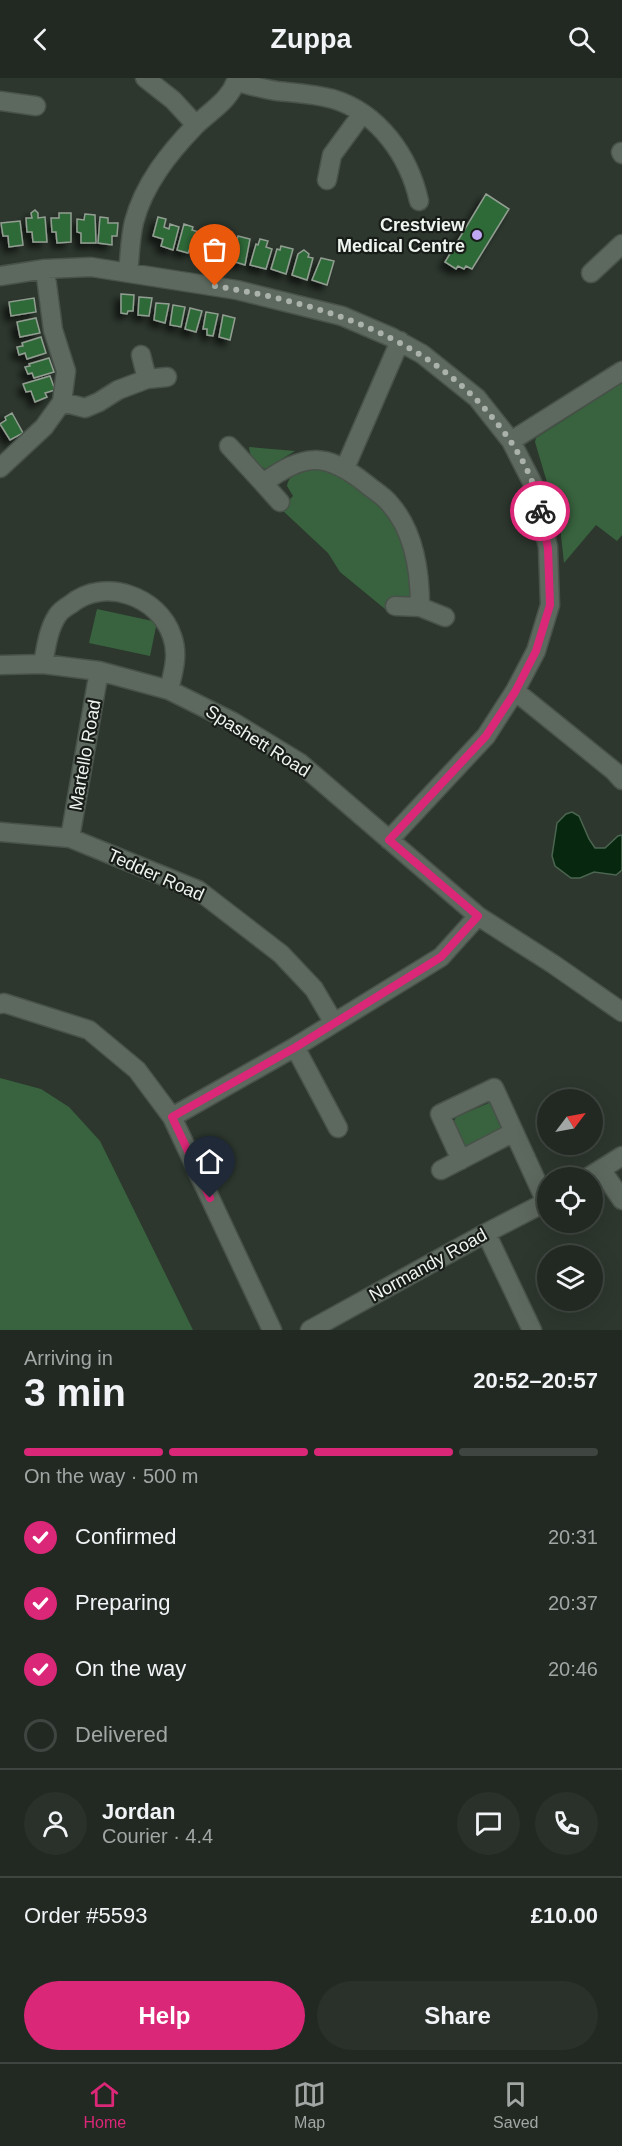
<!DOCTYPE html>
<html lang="en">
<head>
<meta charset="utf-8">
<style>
  :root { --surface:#222922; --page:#2a312a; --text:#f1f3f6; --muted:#a2a6a5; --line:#3f4540; --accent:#db2777 }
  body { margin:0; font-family:Helvetica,sans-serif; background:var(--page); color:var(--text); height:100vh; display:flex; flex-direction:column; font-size:22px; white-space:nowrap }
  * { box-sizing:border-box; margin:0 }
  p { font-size:20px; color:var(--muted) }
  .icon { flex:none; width:33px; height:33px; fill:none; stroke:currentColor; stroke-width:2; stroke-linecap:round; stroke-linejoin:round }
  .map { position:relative; height:1252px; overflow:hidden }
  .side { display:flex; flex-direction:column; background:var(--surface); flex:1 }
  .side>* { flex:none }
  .needle { width:39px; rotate:58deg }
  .buttons { position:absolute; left:537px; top:1011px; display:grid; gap:12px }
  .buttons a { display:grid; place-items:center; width:66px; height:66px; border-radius:50%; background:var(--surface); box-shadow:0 6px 24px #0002,0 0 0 2px var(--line); font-size:30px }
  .pin { position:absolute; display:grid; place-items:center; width:51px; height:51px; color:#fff; margin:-62px -26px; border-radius:50% 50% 50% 0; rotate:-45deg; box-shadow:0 0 6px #0007 }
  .pin .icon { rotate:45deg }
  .courier { position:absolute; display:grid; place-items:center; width:60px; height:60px; margin:-30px; border:4px solid #db2777; border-radius:50%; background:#fff; color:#222; box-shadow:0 2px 8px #0007 }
  .head em { font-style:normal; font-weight:700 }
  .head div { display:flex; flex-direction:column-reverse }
  .head { display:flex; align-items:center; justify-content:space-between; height:102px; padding:0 24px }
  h1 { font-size:39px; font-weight:700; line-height:45px }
  .bar { display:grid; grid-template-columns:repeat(4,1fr); gap:9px 6px; align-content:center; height:72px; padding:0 24px }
  .bar i { height:8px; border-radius:4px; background:var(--line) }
  .bar .selected { background:var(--accent) }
  .bar p { grid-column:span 4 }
  .line { display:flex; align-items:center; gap:15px; padding:0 24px; border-top:2px solid var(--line) }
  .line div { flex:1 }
  .round { display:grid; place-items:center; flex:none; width:63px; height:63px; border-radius:32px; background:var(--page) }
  ol { padding:0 24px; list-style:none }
  li { display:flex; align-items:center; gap:18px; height:66px }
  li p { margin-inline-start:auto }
  li .icon { padding:6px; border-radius:50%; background:var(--accent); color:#fff; stroke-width:4 }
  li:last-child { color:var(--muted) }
  li i { width:33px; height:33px; border:3px solid var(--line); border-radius:50% }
  .action { display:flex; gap:12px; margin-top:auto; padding:12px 24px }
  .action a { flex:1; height:69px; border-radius:36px; background:var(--accent); color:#fff; font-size:24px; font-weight:700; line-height:69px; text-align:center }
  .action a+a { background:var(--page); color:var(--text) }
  header { display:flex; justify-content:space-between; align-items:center; height:78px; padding:0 24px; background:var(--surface); font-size:27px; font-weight:700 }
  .tab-bar { display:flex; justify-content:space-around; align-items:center; height:84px; border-top:2px solid var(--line); background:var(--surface); font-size:16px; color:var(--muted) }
  .tab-bar a { display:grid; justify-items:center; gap:3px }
  .tab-bar .selected { color:var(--accent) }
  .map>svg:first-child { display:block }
</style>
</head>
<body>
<header><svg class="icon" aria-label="back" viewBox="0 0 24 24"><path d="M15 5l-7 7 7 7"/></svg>Zuppa<svg class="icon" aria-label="search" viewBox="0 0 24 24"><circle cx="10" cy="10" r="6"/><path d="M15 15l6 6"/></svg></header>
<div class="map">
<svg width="622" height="1252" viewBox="0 0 622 1252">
  <defs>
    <filter id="shadow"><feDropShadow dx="-5.5" dy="5.5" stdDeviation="3" flood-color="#0009"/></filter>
  </defs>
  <rect width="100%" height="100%" fill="#2d372e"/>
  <path fill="#38633e" d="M622,305v152l-5,6 -21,-16 -32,38 -4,-37 -25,-84 1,-4z
    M249,369l46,4 -30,18c-9,-6 -15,-11 -16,-22z
    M317,390l28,6 55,48 15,71 -7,8 -23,8 -45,-37 -12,-19 -47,-44 12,-13 -6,-10c3,-15 17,-15 30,-18z
    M97,531l60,13 -7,34 -61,-13z
    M0,1000l41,11 28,18 31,34 93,189h-193z
    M489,1025l7,2 11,22 -43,24 -12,-25 4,-9z"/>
  <path fill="#07280e" stroke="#4c6551" stroke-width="1.5" d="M572,734l7,4 10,23 6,9h10l13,-12 4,-1v35l-6,5 -22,-3 -14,6h-9l-16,-12 -3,-10 5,-33 9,-9z"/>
  <path fill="#2e6938" stroke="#939e93" stroke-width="1.5" filter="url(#shadow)" d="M486,116l23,15 -37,60 -6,-3 -2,3 -6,-3 -2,3 -11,-7z
    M35,132l3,3v5l7,-1 2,25h-14l-1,-10h-5l-1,-14h6l-1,-5z
    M59,135h12v29l-14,1 -1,-11h-4l-1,-14h8z
    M85,136l10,1 1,28h-15v-10l-4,-1v-13l7,1z
    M100,139l8,1v5h10l-1,13h-5v9l-14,-2z
    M158,139l8,2 -2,8 5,2 1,-5 9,3 -6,23 -12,-4 2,-7 -10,-3z
    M20,143l3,24 -14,2 -1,-11h-5l-2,-13z
    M184,146l9,3 -1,3 10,3 -5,17 -7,-2 -2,5 -11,-3z
    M213,153l8,2 -1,4 10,3 -5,18 -7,-2 -1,3 -11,-3z
    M238,158l12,3 -5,26 -16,-5 6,-20h2z
    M260,161l8,2 -2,6 6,2 -6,20 -16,-4 6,-21 2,1z
    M281,168l12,3 -7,25 -15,-5 6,-20 3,1z
    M304,172l5,4 -1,3 5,1 -6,22 -15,-5 6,-21z
    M321,180l13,3 -7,24 -15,-5z
    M121,216l13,1 -1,16h-5l-1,3 -6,-1z
    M139,219l13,1 -3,18 -11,-1z
    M34,220l2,14 -25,4 -2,-14z
    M156,225l13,1 -4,19 -11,-3z
    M173,227l12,2 -4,20 -11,-2z
    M190,230l12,3 -6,21 -11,-3z
    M206,234l12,2 -5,22 -6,-1v-6h-4z
    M223,237l12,3 -5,22 -11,-3z
    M36,240l4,15 -20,4 -3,-15z
    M41,259l5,16 -19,6 -2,-6 -6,2 -2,-8 6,-1 -1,-3z
    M49,280l5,14 -20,6 -2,-5 -4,1 -3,-7 5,-1 -1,-2z
    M50,298l5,14 -10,3 2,4 -12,5 -4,-11 -5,1 -3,-8z
    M12,335l11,20 -13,7 -10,-16 6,-4 -1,-3z"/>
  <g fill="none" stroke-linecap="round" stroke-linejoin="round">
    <defs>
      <path id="minor" d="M145,0l28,22 23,25
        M237,4c13,3 26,7 40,9 19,2 38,3 56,8 46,14 76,57 86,102
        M0,23l36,5
        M621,74l1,2
        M327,102l5,-25 30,-41
        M128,194c2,-16 2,-34 6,-50 10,-38 35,-69 61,-96 15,-15 36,-26 42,-48
        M591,195l31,-29
        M0,198l45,-7 46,-2 146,23 105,26 49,21 31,17 55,44 34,43 22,43 15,63 2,58 -14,46 -21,40 -29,45 -97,104
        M141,277l6,24
        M62,324l23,6 14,-6 19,-12 29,-11 20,-2
        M511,363l111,-70
        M229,368l34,37c41,-29 61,-32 102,0 8,7 19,13 25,21 25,28 30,68 30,103l25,10
        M0,390l44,-41 18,-25 4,-31 -13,-41 -8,-61
        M345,390l55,-127
        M263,405l17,19
        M395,528l25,1
        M43,586c3,-16 5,-34 14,-48 3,-5 9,-9 14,-12 33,-27 88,-8 101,32 7,19 1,36 -3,54
        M0,587l43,-1 56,7 70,19 64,32 67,41 178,153 75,48 69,48
        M515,613l99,80 8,9
        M0,754l70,6 128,52 83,64 33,35 20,34
        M70,760l29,-167
        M0,926l4,-1 85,27 48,40 35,47 100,213
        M295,969l43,81
        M172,1039l123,-70 146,-90 37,-41
        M461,1082l-21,-46 54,-26 52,114
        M601,1091l21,31
        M441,1092l73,-38
        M587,1100l35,-22
        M486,1155l46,97
        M310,1252l176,-97 62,-32"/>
    </defs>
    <use href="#minor" stroke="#49524a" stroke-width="21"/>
    <use href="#minor" stroke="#5d685e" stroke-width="18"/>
  </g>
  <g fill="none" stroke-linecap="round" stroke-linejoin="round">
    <path stroke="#aab2ab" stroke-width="6" stroke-dasharray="0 10.8" d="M215,208c105,17 213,50 281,136 15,18 29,40 37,62 3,9 4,18 7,27"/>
    <path stroke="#db2777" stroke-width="8" d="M210,1120l-38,-81 124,-70 145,-90 37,-41 -89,-76 97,-104 29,-44 21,-41 14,-46 -2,-57 -8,-37"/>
  </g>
  <circle fill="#bfa9f4" stroke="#191d19" stroke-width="2" cx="477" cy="157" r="6"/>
  <g text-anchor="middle" stroke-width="4.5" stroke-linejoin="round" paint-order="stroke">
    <g font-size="18" font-weight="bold" fill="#eef4ee" stroke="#191d19" text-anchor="end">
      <text x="465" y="153">Crestview<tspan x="465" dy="21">Medical Centre</tspan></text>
    </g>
    <g font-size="18" fill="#eef4ee" stroke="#191d19">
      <text transform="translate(258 663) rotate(32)" y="6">Spashett Road</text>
      <text transform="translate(85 677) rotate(-80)" y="6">Martello Road</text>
      <text transform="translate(156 797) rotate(24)" y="6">Tedder Road</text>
      <text transform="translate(428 1187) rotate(-29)" y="6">Normandy Road</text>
    </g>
  </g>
</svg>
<div class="buttons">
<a><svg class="needle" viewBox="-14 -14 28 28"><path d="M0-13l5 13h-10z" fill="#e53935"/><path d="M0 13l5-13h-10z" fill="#a2a6a5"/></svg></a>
<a><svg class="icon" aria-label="locate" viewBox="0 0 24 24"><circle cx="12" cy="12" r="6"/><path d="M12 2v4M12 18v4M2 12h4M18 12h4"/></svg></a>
<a><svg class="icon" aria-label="layers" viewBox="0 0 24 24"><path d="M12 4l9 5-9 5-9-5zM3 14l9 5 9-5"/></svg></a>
</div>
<div class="pin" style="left:215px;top:208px;background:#ea580c"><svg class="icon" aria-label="bag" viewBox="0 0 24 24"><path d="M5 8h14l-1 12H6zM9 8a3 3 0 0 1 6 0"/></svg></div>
<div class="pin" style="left:210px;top:1120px;background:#1f2937"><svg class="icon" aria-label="home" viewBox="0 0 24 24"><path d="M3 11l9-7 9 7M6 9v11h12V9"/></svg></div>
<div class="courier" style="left:540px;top:433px"><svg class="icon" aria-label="bike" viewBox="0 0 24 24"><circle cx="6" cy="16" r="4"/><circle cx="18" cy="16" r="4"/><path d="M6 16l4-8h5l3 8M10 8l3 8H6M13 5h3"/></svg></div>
</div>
<section class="side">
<div class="head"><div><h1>3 min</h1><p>Arriving in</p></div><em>20:52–20:57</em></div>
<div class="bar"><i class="selected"></i><i class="selected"></i><i class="selected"></i><i></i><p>On the way · 500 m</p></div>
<ol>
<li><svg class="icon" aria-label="check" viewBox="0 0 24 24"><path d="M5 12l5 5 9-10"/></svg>Confirmed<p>20:31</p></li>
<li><svg class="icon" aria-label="check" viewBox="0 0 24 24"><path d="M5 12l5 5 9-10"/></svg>Preparing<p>20:37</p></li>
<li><svg class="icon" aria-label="check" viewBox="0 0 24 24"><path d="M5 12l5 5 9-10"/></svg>On the way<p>20:46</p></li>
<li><i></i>Delivered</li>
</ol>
<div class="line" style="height:108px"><a class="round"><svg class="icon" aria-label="person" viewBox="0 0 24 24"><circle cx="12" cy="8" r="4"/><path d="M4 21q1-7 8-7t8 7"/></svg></a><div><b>Jordan</b><p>Courier · 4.4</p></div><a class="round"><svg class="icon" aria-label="chat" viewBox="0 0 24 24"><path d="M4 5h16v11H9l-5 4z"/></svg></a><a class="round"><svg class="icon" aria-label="phone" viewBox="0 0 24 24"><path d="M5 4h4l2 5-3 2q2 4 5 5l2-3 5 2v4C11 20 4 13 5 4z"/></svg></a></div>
<div class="line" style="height:78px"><div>Order #5593</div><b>£10.00</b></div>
<div class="action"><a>Help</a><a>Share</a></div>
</section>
<nav class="tab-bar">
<a class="selected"><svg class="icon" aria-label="home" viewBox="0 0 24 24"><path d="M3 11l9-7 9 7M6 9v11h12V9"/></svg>Home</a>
<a><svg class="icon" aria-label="map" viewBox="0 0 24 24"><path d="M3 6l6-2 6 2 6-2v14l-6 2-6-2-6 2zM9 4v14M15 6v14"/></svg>Map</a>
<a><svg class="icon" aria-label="saved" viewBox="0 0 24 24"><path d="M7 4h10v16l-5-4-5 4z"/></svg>Saved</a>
</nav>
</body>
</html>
